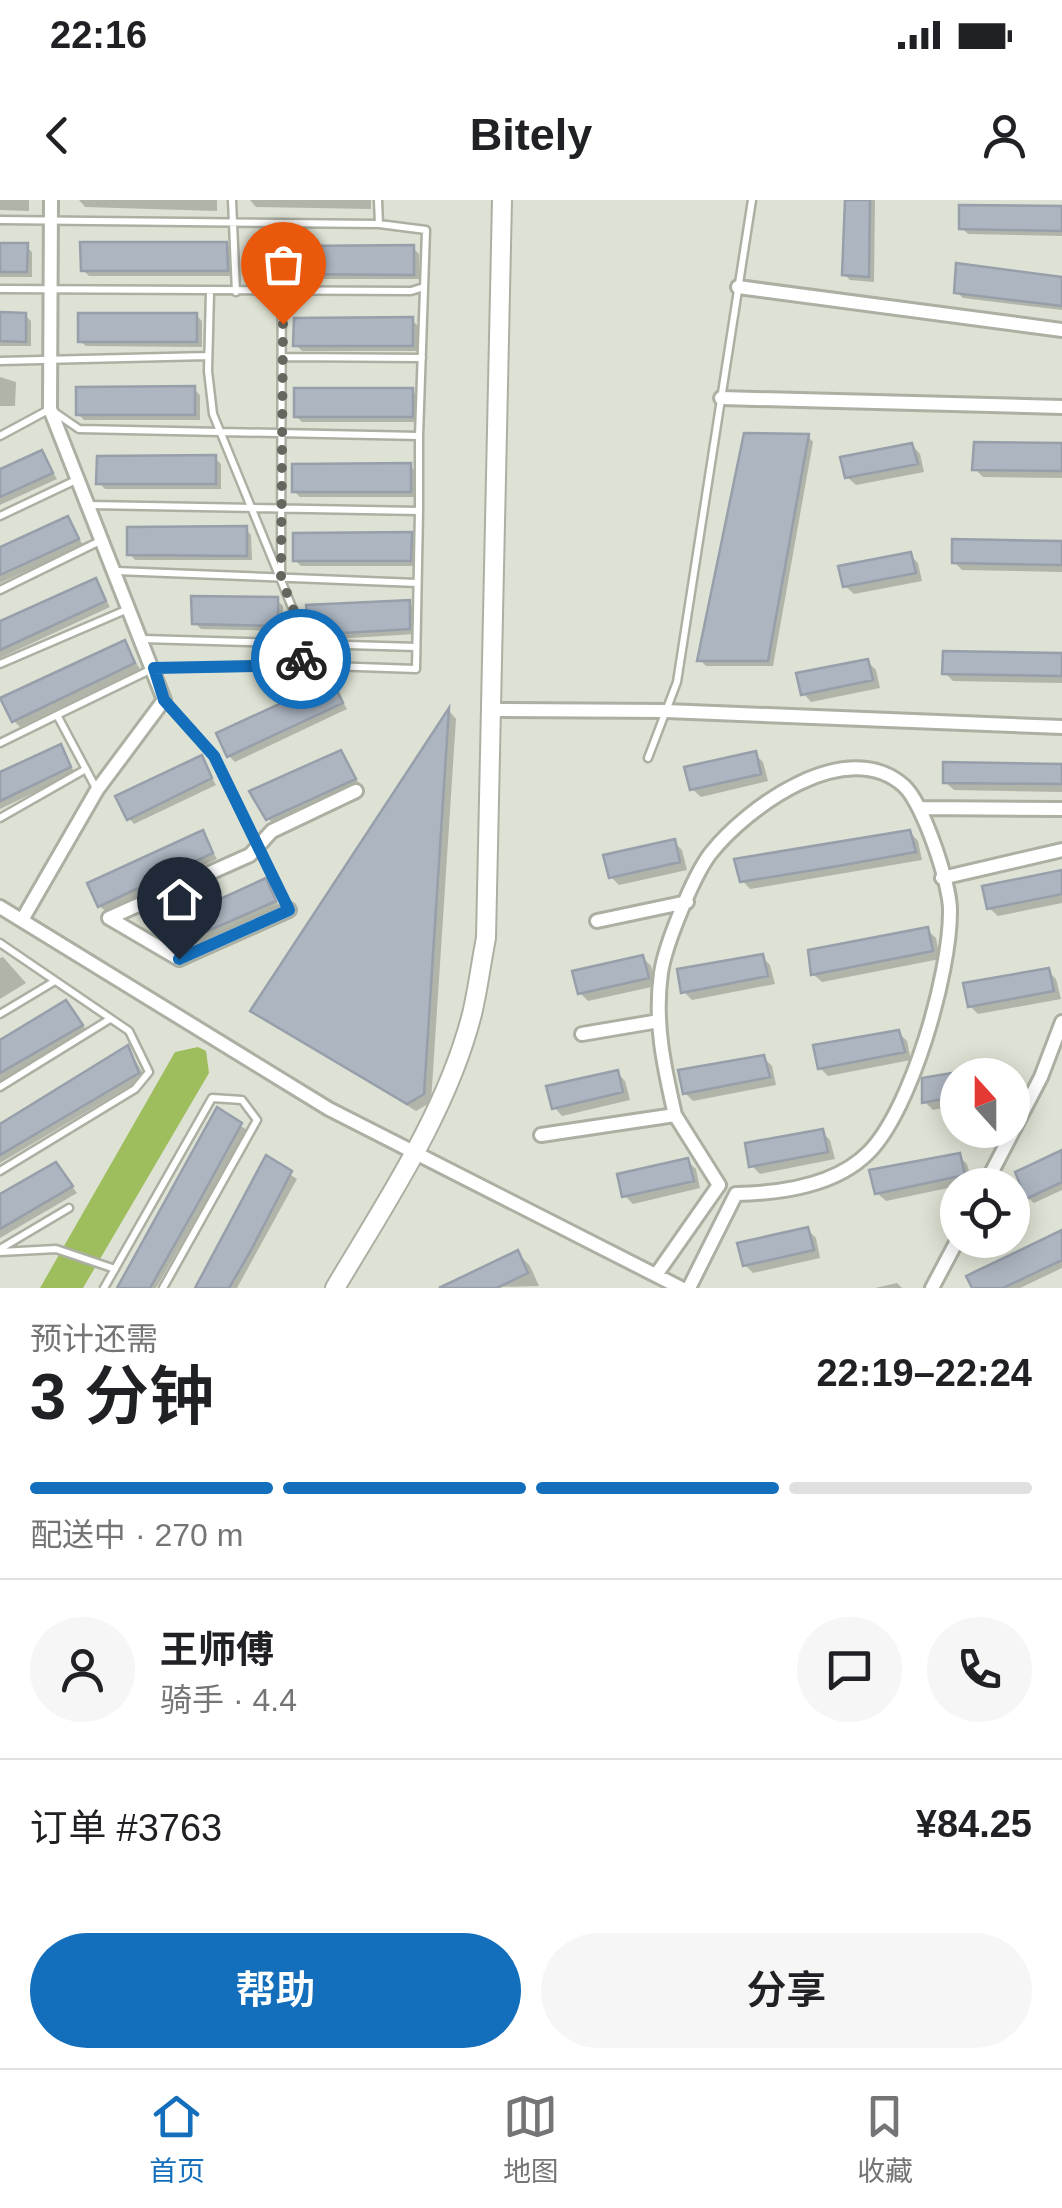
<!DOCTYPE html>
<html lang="zh">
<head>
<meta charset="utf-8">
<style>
  :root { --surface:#fff; --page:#f6f6f6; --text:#202124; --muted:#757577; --line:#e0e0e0; --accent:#136fbc }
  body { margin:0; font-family:Helvetica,"Noto Sans SC",sans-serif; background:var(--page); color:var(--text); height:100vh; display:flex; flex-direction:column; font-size:38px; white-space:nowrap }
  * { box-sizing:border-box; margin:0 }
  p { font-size:32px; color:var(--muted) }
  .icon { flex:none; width:55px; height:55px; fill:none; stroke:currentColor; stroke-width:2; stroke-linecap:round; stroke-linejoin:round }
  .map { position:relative; height:1088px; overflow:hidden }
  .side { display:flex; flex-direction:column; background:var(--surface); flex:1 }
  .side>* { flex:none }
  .needle { width:65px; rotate:339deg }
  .fabs { position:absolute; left:940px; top:858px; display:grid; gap:20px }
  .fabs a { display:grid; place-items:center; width:90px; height:90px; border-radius:50%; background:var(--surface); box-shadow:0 5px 25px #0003; font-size:50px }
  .pin { position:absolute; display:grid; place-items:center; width:85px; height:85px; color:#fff; margin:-102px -42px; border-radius:50% 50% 50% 0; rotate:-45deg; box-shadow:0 0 10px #0007 }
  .pin .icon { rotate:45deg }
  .courier { position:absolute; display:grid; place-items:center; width:100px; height:100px; margin:-50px; border:8px solid #136fbc; border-radius:50%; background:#fff; color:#222; box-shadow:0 2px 12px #0007 }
  .head em { font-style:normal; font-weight:600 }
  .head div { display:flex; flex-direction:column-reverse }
  .head { display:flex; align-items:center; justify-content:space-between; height:170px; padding:0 30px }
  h1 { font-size:65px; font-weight:600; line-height:75px }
  .bar { display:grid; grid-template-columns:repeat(4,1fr); gap:15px 10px; align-content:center; height:120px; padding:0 30px }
  .bar i { height:12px; border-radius:8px; background:var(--line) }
  .bar .current { background:var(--accent) }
  .bar p { grid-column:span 4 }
  .line { display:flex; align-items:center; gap:25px; padding:0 30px; border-top:2px solid var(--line) }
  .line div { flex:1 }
  .round { display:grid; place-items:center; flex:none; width:105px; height:105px; border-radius:52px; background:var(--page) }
  .action { display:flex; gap:20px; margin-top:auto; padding:20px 30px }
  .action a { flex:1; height:115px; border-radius:60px; background:var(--accent); color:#fff; font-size:40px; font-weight:600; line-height:115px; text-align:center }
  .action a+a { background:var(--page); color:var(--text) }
  .status { display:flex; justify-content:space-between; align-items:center; height:70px; padding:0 50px; background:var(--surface); direction:ltr }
  .status svg { height:28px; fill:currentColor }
  header { display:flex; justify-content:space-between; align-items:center; height:130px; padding:0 30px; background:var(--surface); font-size:45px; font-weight:600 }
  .menu { display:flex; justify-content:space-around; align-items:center; height:140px; border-top:2px solid var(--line); background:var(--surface); font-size:28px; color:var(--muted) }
  .menu a { display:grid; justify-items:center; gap:5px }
  .menu .current { color:var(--accent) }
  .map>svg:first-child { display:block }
</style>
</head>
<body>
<div class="status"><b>22:16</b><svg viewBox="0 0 49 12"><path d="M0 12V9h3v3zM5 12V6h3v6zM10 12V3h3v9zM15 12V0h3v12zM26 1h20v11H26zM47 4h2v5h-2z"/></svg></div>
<header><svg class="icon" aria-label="back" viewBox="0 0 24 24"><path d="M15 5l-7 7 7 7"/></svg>Bitely<svg class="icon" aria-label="person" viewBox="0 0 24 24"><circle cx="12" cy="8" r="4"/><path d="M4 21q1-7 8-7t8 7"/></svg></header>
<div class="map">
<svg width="1062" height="1088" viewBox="0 0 1062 1088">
  <rect width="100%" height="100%" fill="#dde2d4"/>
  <path fill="#9ebd5d" d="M198,847l8,4 3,22 -126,215h-43l135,-236z"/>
  <path fill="#0003" d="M0,0h29v11l-29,-1z
    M79,0h138v11l-132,-4z
    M371,0v9l-115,-2 -6,-7z
    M847,0h28l-1,82 -24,-2 -6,-6z
    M1062,9v27l-94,-2 -6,-6z
    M226,44l6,6 1,26h-144l-6,-6z
    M0,45l26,1 6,6v25h-32z
    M413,48l6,6v25h-116l-6,-6z
    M1062,79v31l-99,-12 -6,-6z
    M0,115h25l6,6v25h-31z
    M196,115l6,6v26l-116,-1 -6,-5z
    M412,120l6,6v25h-116l-6,-6z
    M0,177l16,5 -1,24h-15z
    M194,189l6,6v25h-116l-6,-6z
    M412,191l6,5v26h-116l-6,-6z
    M808,236l5,6 -40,224h-67l-6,-6z
    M912,245l8,9 4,18 -68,13 -9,-8z
    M1062,246v32l-79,-1 -8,-8z
    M41,253l16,26 -57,26v-33z
    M215,258l6,6v25h-116l-6,-6z
    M410,266l6,6v25h-116l-6,-6z
    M67,319l16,26 -83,38v-34z
    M246,329l5,6 1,25h-117l-5,-6z
    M411,335l6,5 -1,26h-115l-6,-6z
    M1062,344v28l-100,-2 -8,-8z
    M910,355l8,8 4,18 -68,13 -9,-8z
    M95,381l15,26 -110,51v-34z
    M277,400l6,6v25l-82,-2 -6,-6z
    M409,403l6,6v25l-97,6 -6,-6z
    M124,443l16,26 -120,58 -6,-6z
    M1062,455v28l-109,-2 -8,-8z
    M868,462l8,8 4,18 -69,14 -8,-9z
    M332,483l15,26 -112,53 -6,-6z
    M450,512l6,7 -25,383 -15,9 -163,-101z
    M60,547l15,26 -75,36v-34z
    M340,553l20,32 -87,39 -5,-6z
    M755,554l8,8 5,19 -67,16 -9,-8z
    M201,558l15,27 -82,39 -5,-6z
    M1062,566v26l-108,-2 -9,-8z
    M910,632l8,9 4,19 -172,29 -8,-9z
    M202,633l15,26 -112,52 -5,-5z
    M674,642l8,8 5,20 -68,15 -8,-8z
    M1062,673v30l-64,13 -9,-8z
    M265,681l15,26 -96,43 -6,-6z
    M927,730l9,8 4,21 -118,23 -9,-8z
    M3,757l23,26 -26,16v-41z
    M762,757l8,8 5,19 -83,16 -8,-8z
    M643,758l8,8 5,20 -68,15 -8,-8z
    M1048,771l8,8 5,20 -83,15 -8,-8z
    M72,809l15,22 -87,53v-41z
    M898,832l9,9 4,19 -83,16 -8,-8z
    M128,848l17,29 -145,86v-39z
    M764,858l8,8 4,19 -83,16 -8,-8z
    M1003,866l8,9h-53v30l-25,5 -8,-8v-22z
    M617,872l8,9 5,19 -68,16 -8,-9z
    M218,911l29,19 -91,158h-38z
    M822,932l8,8 5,19 -75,15 -8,-8z
    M1062,953v37l-28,13 -6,-5z
    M959,956l8,8 5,19 -86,18 -9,-8z
    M267,959l30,20 -60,109h-41z
    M687,961l9,8 4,19 -67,16 -8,-8z
    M61,971l16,22 -77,45v-41z
    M808,1030l8,8 4,20 -67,15 -8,-8z
    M1062,1033v35l-42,20h-45l-5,-11z
    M518,1053l12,13 9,20 -94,2z
    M897,1083l5,5h-27z"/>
  <path fill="#acb5c0" stroke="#969faa" stroke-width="2.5" d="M845,0h25l-1,77 -27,-2z
    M959,5l103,1v25l-103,-2z
    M80,42h147l1,29h-147z
    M0,43h28l-1,29h-27z
    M414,45v30l-120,-1 1,-28z
    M956,63l106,14v29l-108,-13z
    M0,112l26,1v29l-26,-1z
    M78,113h119v29h-119z
    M413,117v29h-120l1,-28z
    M195,186v29h-119v-28z
    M294,188h119v29h-119z
    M744,233l65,1 -41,227h-71z
    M974,242l88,1v28l-90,-1z
    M912,243l6,21 -73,14 -5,-21z
    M42,250l11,23 -53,24v-28z
    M216,255v29h-120l1,-28z
    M411,263v29h-119v-28z
    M68,316l11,23 -79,36v-28z
    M247,326v30l-120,-1v-28z
    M412,332l-1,29h-118v-28z
    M952,339l110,2v24l-110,-2z
    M911,352l5,21 -73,14 -5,-21z
    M96,378l10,23 -106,49v-29z
    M191,396l87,1v29l-86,-2z
    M410,400v29l-100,6 -4,-30z
    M125,440l10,23 -123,59 -12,-24z
    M943,451l119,2v23l-120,-2z
    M868,459l5,21 -72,15 -5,-22z
    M332,480l11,23 -116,54 -11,-24z
    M449,508l-25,386 -17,10 -157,-93z
    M61,544l10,23 -71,34v-29z
    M341,550l15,29 -90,41 -17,-29z
    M756,551l5,23 -71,16 -6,-23z
    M202,555l10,23 -85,42 -12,-24z
    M943,562l119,2v20l-119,-1z
    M203,630l10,23 -115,54 -11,-24z
    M910,630l6,22 -78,14 -98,16 -6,-23z
    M675,639l5,23 -71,16 -6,-23z
    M1062,670v24l-75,15 -5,-23z
    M266,678l10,23 -100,44 -11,-21z
    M928,727l5,24 -122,24 -3,-25z
    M763,754l5,22 -87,17 -4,-24z
    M643,755l6,23 -71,16 -6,-23z
    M1049,768l5,23 -86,16 -5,-24z
    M66,800l17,25 -83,48v-33z
    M899,830l6,22 -87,17 -5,-24z
    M128,845l11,28 -139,82v-31z
    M764,855l6,22 -87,17 -5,-24z
    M618,870l5,22 -71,17 -6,-23z
    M958,872v24l-36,7v-25z
    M217,907l25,16 -45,82 -47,83h-33z
    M823,929l5,23 -79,15 -4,-24z
    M1062,950v32l-36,17 -11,-27z
    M960,953l5,22 -90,19 -6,-24z
    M266,955l26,16 -42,81 -21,36h-34z
    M688,958l6,23 -72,16 -5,-23z
    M56,962l17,24 -73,43v-35z
    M808,1027l6,23 -71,16 -6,-23z
    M1062,1030v30l-59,28h-31l-6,-12z
    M518,1050l10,23 -31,15h-58z"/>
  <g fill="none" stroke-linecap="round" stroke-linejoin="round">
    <defs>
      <path id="lane" d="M232,0l4,92
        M0,20l379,4 -1,-24
        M0,89l411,2 13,-4
        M210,92l-2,79 5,43 83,203 5,48
        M283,157l139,1
        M0,161l208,-5
        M0,236l50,-27 29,20 340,7 7,-206 -47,-6
        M90,305l329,6v-75
        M0,316l76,-36
        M116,371l301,12
        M281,372l1,-349
        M0,390l102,-50
        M143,439l273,8
        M0,464l128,-55
        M165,501l49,55 75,154
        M57,515l97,-47 147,-3 115,4 3,-158
        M0,543l57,-28 40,75
        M648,558l29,-76 75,-482
        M0,618l86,-49
        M0,743l129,88 20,41 -14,17 -135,82
        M0,814l55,-33
        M0,887l110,-68
        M0,1049l69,-41
        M0,1052l56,-3 59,20
        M104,1088l108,-190 30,2 15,20 -94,168"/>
      <path id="street" d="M738,87l324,43
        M721,198l341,9
        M493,510l173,1 396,16
        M919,608l143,1
        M942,678l120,-28
        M0,707l329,202 352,179
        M109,718l141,-63 22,-24 84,-40
        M109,718l70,41 110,-49
        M22,720l75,-130 67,-90 -114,-291 1,-209
        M597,721l90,-19
        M582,834l77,-13
        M541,935l134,-20c-11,-48 -21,-93 -14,-142 4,-28 32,-96 49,-119 38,-48 137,-119 194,-68 19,17 47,100 46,126 0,61 -38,196 -81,240 -33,34 -88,41 -133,42l-47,94
        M985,985l56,-108 21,-55
        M656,1075l63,-90 -44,-70
        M932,1088l26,-49"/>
      <path id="secondary" d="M335,1088c51,-86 112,-176 137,-274 6,-25 9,-51 14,-76l16,-738"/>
    </defs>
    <use href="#lane" stroke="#abb0a3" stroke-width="11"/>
    <use href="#street" stroke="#abb0a3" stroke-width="18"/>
    <use href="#secondary" stroke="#abb0a3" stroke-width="22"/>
    <use href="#lane" stroke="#fff" stroke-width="6"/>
    <use href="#street" stroke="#fff" stroke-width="12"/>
    <use href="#secondary" stroke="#fff" stroke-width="18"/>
  </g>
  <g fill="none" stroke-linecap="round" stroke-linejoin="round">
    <path stroke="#65675f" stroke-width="10" stroke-dasharray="0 18" d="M283,124l-2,254 15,38 5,43"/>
    <path stroke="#136fbc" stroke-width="12" d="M179,759l110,-49 -75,-154 -50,-56 -10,-32 148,-3 -1,-6"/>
  </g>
</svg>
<div class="fabs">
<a><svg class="needle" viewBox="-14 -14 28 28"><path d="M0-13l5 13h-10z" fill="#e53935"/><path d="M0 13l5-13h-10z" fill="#757577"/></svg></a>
<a><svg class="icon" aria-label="locate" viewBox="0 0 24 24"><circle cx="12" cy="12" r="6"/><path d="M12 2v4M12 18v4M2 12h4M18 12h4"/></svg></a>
</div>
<div class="pin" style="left:283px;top:124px;background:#ea580c"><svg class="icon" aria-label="bag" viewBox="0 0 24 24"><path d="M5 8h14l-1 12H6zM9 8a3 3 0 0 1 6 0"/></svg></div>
<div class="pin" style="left:179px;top:759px;background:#1f2937"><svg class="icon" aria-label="home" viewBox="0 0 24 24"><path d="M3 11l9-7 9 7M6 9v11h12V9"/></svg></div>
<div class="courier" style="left:301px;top:459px"><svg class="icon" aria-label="bike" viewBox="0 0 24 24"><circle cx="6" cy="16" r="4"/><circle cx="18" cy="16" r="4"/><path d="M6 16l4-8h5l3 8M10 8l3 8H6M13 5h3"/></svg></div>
</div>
<section class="side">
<div class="head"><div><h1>3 分钟</h1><p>预计还需</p></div><em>22:19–22:24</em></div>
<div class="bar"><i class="current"></i><i class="current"></i><i class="current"></i><i></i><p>配送中 · 270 m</p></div>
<div class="line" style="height:180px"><a class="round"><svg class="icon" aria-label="person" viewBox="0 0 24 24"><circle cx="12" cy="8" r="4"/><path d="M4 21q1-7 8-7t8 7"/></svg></a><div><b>王师傅</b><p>骑手 · 4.4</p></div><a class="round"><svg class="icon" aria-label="chat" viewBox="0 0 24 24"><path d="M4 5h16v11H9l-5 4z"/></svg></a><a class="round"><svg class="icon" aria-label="phone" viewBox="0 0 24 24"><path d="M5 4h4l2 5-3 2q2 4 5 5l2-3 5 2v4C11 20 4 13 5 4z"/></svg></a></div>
<div class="line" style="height:130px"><div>订单 #3763</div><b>¥84.25</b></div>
<div class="action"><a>帮助</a><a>分享</a></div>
</section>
<nav class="menu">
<a class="current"><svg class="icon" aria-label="home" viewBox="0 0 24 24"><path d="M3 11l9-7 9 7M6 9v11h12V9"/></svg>首页</a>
<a><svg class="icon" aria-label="map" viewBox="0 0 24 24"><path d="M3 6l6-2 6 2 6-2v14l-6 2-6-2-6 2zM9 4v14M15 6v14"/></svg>地图</a>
<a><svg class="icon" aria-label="saved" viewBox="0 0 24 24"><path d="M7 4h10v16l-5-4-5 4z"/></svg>收藏</a>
</nav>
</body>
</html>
